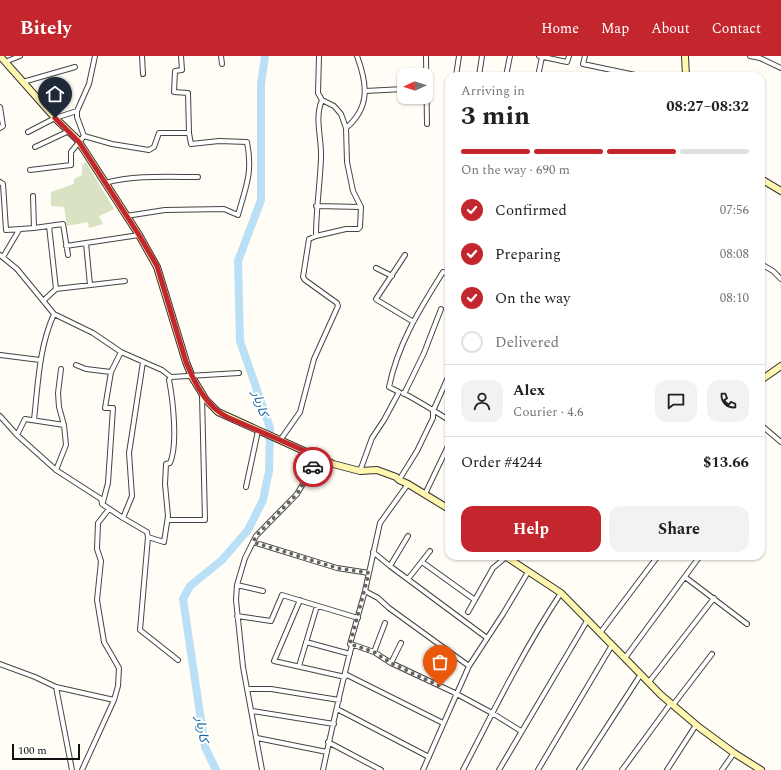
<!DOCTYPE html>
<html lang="en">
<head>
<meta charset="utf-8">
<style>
  :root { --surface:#fff; --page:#f2f2f2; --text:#202124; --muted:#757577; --line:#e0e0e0; --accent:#c4262e }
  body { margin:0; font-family:Spectral,"Noto Sans Arabic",serif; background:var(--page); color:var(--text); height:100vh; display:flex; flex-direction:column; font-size:15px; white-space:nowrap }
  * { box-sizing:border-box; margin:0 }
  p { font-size:13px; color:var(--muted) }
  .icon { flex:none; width:22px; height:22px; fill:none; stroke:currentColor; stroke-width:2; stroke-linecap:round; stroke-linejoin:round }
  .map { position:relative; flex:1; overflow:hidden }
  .details { position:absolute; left:445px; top:16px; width:320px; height:488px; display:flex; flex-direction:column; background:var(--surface); border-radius:12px; box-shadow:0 1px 3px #0004 }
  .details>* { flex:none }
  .needle { width:26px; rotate:267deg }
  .tools { position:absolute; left:397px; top:12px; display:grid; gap:8px }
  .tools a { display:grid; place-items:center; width:36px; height:36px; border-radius:8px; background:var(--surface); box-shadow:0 1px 3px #0004; font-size:20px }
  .scale { position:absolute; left:12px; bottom:10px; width:68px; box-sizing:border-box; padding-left:4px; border:2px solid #111; border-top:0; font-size:11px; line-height:14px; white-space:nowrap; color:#111; -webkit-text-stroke:3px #fff; paint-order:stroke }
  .pin { position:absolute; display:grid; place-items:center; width:34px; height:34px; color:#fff; margin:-41px -17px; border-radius:50% 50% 50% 0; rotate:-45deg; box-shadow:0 0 4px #0007 }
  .pin .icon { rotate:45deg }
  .courier { position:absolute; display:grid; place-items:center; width:40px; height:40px; margin:-20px; border:3px solid #c4262e; border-radius:50%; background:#fff; color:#222; box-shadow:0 1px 5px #0007 }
  .head em { font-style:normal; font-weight:700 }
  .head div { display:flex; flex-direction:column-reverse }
  .head { display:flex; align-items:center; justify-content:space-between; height:68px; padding:0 16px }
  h1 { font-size:26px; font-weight:700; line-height:30px }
  .bar { display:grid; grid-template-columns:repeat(4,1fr); gap:6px 4px; align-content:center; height:48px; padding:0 16px }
  .bar i { height:5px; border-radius:3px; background:var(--line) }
  .bar .on { background:var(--accent) }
  .bar p { grid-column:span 4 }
  .line { display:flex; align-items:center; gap:10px; padding:0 16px; border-top:1px solid var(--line) }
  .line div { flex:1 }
  .round { display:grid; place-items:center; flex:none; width:42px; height:42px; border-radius:12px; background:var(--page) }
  ol { padding:0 16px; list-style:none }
  li { display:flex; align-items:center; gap:12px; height:44px }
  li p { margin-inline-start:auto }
  li .icon { padding:4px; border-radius:50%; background:var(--accent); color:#fff; stroke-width:4 }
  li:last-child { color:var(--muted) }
  li i { width:22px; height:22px; border:2px solid var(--line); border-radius:50% }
  .primary-button { display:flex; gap:8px; margin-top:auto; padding:8px 16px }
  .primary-button a { flex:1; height:46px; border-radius:12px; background:var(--accent); color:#fff; font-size:16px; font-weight:700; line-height:46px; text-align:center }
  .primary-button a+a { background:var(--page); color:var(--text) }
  header { display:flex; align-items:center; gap:24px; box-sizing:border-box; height:56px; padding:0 20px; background:var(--accent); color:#fff }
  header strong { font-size:19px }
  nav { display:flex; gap:22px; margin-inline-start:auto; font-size:14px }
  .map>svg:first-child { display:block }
</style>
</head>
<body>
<header>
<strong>Bitely</strong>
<nav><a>Home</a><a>Map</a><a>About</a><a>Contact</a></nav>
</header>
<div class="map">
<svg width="781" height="714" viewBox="0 0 781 714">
  <rect width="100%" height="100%" fill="#fffdf5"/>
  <path fill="#d9e3c4" d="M86,106l28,47 -15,7 4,8 -14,4 -1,-6 -21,4 -3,-19 -13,-1v-14l23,-8v-5l8,-4v-10z"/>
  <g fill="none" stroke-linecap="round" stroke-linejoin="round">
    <path stroke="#b9e0f7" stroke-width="8" d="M216,714l-11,-23 -22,-148 7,-13 32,-26 26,-30 15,-30 6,-29 1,-43 -30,-87 -2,-80 23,-61v-116l4,-28"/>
    <defs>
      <path id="street" d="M142,0l1,18
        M221,0l1,8
        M426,0l1,68
        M539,0l28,6 2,-6
        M585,0l-2,8 57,12
        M750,0l10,2 21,10
        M5,6l15,-6
        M456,20l3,-20
        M479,20l3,-20
        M506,20l4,-20
        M538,20l4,-19
        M23,26l52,-15
        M365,35l39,-2
        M0,51l3,19 -3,2
        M449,63v2
        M346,72c25,-21 21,-45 11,-72
        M28,76l27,-14 22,-7
        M84,80l28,8 37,6 5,-3 5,-14h30
        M35,91l34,-16
        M30,114l41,-5v-13l13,-16 -7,-19v-6l12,-27 6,-28
        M0,126l3,2 3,46 28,-2 -1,-32
        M105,127c30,-8 61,-6 93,-6
        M316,150l45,1
        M126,160l39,-6 59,-1 14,6c8,-29 15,-42 9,-73l-28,-1 -28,3 -2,-11 -1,-40 -14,-1 1,-21 7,-1 -1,-14
        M49,170l7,63
        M34,172l29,-4 5,31
        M316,180l30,-7h12l2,-2 1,-20 -8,-16 -6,-29 -1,-34 -5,-14 -7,-8 -12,-6
        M86,187l4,42
        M66,190l73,-11
        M0,199l17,14 37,45 39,19 28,19 41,18 9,7 68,-4
        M405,199l-29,44 1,1 35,21
        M3,201l16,-27
        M761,208l12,7 8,8
        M376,212l16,8
        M43,245l13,-12 69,-8
        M0,299l40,5
        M76,309l10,4 25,3
        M403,337c16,8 31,18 46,27
        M404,338l20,-41 17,-44
        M0,360l17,19 39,35 45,29 1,5 21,14 24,14 1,5 -8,93 38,30
        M34,364c4,-36 5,-73 20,-106
        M761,369l20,17
        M17,379l8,-16 39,6
        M281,383l19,-27 14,-53 24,-53 -1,-3 -32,-23 -2,-3 6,-38 7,-3c0,-26 4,-52 5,-78 1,-20 -7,-39 1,-58l-4,-7 1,-37
        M56,414l10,-25 -2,-20 -5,-18 -1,-14 3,-24
        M360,415l12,-33 12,-18 15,-28 -10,-5c9,-44 31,-78 54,-115l6,2
        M399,424l18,-29 16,-33v-7l16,-36
        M246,431l12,-56
        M425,438l24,-50
        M103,446l5,-19 5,-75h-8l6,-36 10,-20
        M123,462l9,-22 -3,-43 14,-91
        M168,464h37l-3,-125
        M148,481l16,5 4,-26 -3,-32 1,-20 4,-1c8,-18 3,-63 -1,-83l2,-3
        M253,486l84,26 32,5
        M373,496l17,14 97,72
        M422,506l53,38
        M390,510l18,-30
        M685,521l62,47
        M408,523l22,-28
        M237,529l26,6
        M365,535l13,7 11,10 80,58
        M300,544l-26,61 71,16
        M468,556l25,-44 13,-11
        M237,560l34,5 11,-26 76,23
        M600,577l58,-77
        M306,586l44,12
        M351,588l23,8 17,11 62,29 39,21 29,18
        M374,596l11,-29
        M625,602l75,-102
        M391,607l10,-20
        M0,608l35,13 21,10 58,13
        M299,610l18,-60
        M345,618l98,49
        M649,626l65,-84
        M56,631l16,83
        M247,633h24l68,11
        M673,649l39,-51
        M337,653l92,48
        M252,655l82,13
        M257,682l70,14
        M328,686l53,28
        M82,714l32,-70 4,-14 1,-18 -15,-26 -7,-42 4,-39 -4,-12 1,-26 11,-14
        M262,714l-19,-103 -7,-67 1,-15 8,-27 11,-22 41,-42 22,-37
        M323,714c9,-42 18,-84 29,-125l-2,-1 15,-53 15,-68 28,-39
        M423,714l46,-104 34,-52 25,-42
        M463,714c31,-60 61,-121 98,-177
        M499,714l88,-149
        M538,714l74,-125
        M579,714l62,-96
        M622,714l49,-67
        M667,714l29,-45
        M722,714l12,-17"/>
      <path id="secondary" d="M0,0l55,62 22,21 62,96 18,32 29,95 6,15 14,23 12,12 115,52 27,7 17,-1 19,7 3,3 9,4 41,25
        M685,0l1,20
        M761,123l20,12
        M761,324l20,-14
        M505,500l56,37 100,102 39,33 34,25 27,17"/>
    </defs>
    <use href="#street" stroke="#444" stroke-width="6"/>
    <use href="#secondary" stroke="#333" stroke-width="8"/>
    <use href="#street" stroke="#fff" stroke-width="4"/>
    <use href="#secondary" stroke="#fff6b0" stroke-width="6"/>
  </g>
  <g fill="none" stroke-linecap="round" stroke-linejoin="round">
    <path stroke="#646461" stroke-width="4" stroke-dasharray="0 7.2" d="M313,411l-16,27 -41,42 -3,6 84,26 32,5 -19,71 24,8 17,11 49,23"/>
    <path stroke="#c4262e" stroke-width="5" d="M55,62l24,24 60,93 18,31 29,96c9,22 20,44 41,55l92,40 -6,10"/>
  </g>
  <g text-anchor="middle" stroke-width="4" stroke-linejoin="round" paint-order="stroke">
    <g font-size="13" font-style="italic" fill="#1768a6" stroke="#fff">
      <text transform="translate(261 347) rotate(72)" y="5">کاربار</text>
      <text transform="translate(203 673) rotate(80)" y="5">کاربار</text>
    </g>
  </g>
</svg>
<div class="tools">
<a><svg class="needle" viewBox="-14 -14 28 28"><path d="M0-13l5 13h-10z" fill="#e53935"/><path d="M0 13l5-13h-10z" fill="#757577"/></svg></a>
</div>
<div class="scale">100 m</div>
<div class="pin" style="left:440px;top:630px;background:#ea580c"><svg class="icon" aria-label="bag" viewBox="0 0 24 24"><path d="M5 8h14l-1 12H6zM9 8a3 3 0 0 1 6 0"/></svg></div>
<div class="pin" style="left:55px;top:62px;background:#1f2937"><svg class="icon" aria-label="home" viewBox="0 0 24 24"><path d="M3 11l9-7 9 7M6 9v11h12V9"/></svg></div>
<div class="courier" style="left:313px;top:411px"><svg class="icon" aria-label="car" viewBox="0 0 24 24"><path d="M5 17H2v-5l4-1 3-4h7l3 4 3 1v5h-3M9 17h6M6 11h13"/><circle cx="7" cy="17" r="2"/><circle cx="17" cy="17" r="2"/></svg></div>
<section class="details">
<div class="head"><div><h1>3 min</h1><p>Arriving in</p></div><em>08:27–08:32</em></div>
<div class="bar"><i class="on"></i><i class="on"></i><i class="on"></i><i></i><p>On the way · 690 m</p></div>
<ol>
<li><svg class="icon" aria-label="check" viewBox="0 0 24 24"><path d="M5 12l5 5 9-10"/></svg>Confirmed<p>07:56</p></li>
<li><svg class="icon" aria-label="check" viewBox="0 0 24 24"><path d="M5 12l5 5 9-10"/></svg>Preparing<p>08:08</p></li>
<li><svg class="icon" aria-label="check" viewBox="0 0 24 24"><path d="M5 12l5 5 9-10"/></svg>On the way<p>08:10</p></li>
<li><i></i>Delivered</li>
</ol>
<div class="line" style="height:72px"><a class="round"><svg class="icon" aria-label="person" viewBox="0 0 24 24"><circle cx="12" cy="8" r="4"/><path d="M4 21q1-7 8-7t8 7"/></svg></a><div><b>Alex</b><p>Courier · 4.6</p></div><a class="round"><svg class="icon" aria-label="chat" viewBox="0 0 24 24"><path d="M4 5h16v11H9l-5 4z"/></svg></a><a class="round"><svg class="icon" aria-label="phone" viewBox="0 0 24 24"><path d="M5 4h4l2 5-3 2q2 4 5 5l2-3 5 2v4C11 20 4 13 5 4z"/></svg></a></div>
<div class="line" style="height:52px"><div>Order #4244</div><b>$13.66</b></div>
<div class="primary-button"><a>Help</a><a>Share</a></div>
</section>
</div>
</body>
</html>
